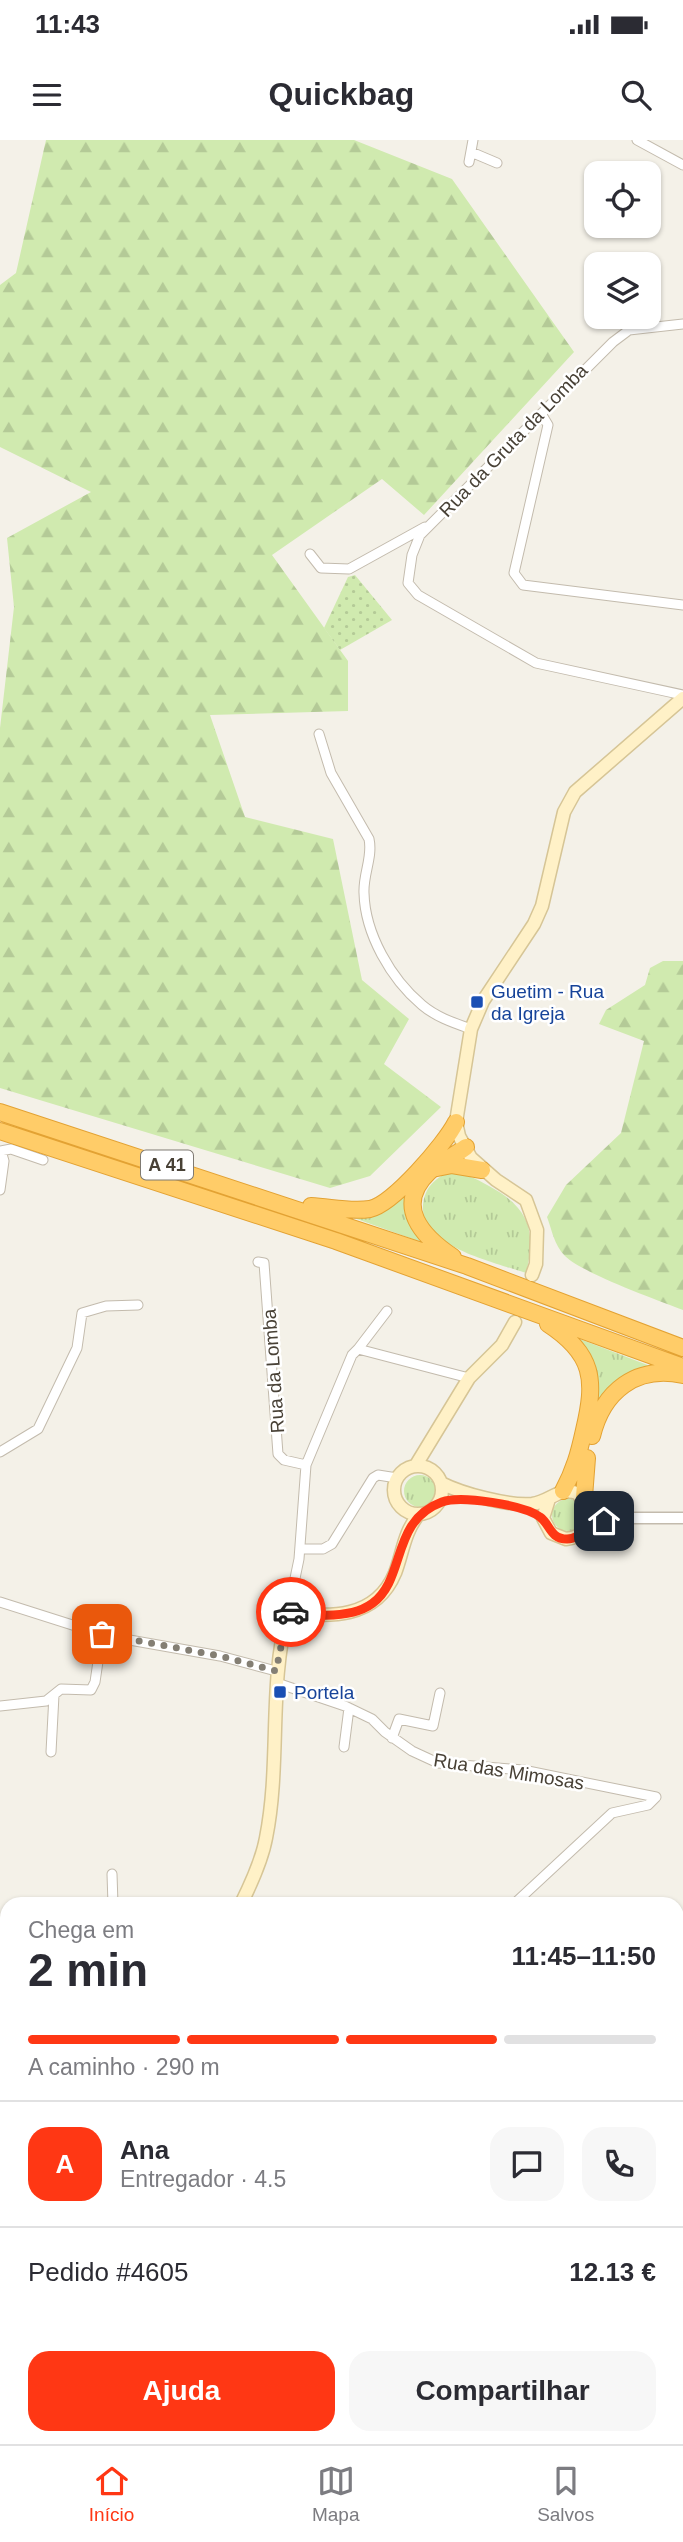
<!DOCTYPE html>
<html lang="pt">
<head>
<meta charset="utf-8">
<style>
  :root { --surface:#fff; --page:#f7f7f7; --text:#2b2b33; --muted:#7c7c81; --line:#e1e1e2; --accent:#ff3714 }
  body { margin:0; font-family:Arial,sans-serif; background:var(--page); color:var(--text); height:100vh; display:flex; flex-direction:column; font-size:26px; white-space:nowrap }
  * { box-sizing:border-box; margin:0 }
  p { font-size:23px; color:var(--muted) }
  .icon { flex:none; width:38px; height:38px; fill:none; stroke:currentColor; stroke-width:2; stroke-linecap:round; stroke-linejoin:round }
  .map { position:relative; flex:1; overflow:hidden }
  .sheet { position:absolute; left:0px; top:1757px; width:684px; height:548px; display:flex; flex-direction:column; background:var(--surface); border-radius:21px 21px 0 0; box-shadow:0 2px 5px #0004 }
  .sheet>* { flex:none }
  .buttons { position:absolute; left:584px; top:21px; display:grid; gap:14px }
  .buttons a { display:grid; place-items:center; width:77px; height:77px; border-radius:14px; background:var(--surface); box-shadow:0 2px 5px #0004; font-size:35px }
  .pin { position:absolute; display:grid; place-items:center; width:60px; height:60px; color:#fff; margin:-30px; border-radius:14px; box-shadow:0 4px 10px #0006 }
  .courier { position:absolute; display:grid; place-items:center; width:70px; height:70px; margin:-35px; border:5px solid #ff3714; border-radius:50%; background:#fff; color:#222; box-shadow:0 2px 9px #0007 }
  .summary em { font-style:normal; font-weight:600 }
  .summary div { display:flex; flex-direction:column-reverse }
  .summary { display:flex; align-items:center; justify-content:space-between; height:119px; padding:0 28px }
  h1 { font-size:46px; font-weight:600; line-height:52px }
  .bar { display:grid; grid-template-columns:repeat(4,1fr); gap:10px 7px; align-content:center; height:84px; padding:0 28px }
  .bar i { height:9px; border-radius:5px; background:var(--line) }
  .bar .active { background:var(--accent) }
  .bar p { grid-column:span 4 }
  .line { display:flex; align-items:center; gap:18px; padding:0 28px; border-top:2px solid var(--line) }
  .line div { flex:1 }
  .round { display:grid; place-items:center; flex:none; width:74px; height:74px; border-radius:21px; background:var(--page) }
  .action { display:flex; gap:14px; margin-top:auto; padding:14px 28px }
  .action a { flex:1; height:80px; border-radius:21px; background:var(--accent); color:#fff; font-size:28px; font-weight:600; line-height:80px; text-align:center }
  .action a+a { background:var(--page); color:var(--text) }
  .status { display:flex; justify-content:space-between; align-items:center; height:49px; padding:0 35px; background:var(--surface); direction:ltr }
  .status svg { height:19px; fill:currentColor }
  header { display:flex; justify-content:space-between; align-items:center; height:91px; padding:0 28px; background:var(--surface); font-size:32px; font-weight:600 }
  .tab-bar { display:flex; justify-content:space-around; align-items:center; height:98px; border-top:2px solid var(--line); background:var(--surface); font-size:19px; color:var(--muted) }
  .tab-bar a { display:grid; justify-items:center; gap:4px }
  .tab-bar .active { color:var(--accent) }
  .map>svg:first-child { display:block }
</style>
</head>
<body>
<div class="status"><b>11:43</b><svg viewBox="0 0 49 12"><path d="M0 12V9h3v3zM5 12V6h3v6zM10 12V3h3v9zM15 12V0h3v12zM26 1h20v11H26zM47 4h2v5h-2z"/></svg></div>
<header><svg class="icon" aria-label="menu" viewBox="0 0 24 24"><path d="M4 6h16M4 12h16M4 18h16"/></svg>Quickbag<svg class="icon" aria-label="search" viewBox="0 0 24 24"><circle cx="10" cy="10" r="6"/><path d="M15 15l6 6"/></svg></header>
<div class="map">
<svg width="683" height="2304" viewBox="0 0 683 2304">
  <defs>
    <pattern id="grass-tufts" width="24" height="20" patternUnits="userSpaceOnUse" patternTransform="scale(1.75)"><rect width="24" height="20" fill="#d0eaaf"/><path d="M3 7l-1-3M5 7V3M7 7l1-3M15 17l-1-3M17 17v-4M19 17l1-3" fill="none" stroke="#b4ca97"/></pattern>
    <pattern id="forest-firs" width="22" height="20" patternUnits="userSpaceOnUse" patternTransform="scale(1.75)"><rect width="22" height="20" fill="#d0eaaf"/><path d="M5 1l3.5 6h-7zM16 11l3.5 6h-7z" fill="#b4ca97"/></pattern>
    <pattern id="park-dots" width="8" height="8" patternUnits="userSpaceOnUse" patternTransform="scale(1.75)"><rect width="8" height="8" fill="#d0eaaf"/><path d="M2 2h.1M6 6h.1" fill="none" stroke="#b4ca97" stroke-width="1.8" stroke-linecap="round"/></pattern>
  </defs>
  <rect width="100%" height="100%" fill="#f4f1e8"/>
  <path fill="url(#grass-tufts)" d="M448,1032c16,1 27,6 41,14 39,21 48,44 37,87 -31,-11 -106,-26 -103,-68 2,-18 11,-25 25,-33z
    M407,1054l10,40 7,9 -70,-25 34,-9z
    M577,1198l81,31 -61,37z
    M404 1351a16 16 0 1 1 32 0a16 16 0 1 1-32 0Z
    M552 1375a16 16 0 1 1 32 0a16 16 0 1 1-32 0Z"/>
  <path fill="url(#forest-firs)" d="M46,0h308l98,39 122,173 -150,163 -42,-36 -110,76 76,106v50l-138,4 35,102 88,22 29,141 47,39 -25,45 57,43 -71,69 -40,12 -330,-100v-360l14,-121 -7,-69 84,-46 -91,-45v-162l16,-12z
    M663,821h20v349c-26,-10 -101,-37 -118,-54 -11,-11 -13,-26 -18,-39l19,-32 55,-52 23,-92 -45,-17 7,-14 39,-25 5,-17z
    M438,2298h214l2,6h-217z"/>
  <path fill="url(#park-dots)" d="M355,435l37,45 -52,30 -16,-22 24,-51z"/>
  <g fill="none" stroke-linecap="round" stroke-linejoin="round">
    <defs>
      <path id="minor" d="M637,0l46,25
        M471,12l26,11
        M469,22l4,-22
        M683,184l-54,6 -16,12 -193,193 -8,20 -4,28 10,12 118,68 147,32
        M542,275l6,10 -34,148 9,12 160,20
        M310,414l11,14 28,1 76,-42
        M319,594l12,39 38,66c4,18 -6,35 -5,54 1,41 27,86 58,112 14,12 32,18 49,24
        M0,1011l11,-2 32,11
        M0,1050l4,-29 -3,-10
        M258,1122l6,1 14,191 6,6 22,5
        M358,1209l29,-38
        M0,1312l38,-23 39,-81 5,-35 24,-7 32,-1
        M300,1409h23l9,-5 41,-66 5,-3 19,3
        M0,1462l107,34 113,20 56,15
        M288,1472l11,-53 7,-94 46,-110 6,-6 111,29
        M277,1543l68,23 27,13 13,13 27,19 26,12 85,7 133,27
        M0,1566l46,-5 15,-12 30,1 4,-8 7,-48
        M392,1598l7,-19 34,7 7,-33
        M344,1607l5,-39
        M51,1612l3,-57
        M112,1734l1,30
        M514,1764l98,-91 36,-8 8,-8
        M0,2103l7,-2
        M677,2158l6,14
        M0,2251h7"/>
      <path id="tertiary" d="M587,1388l33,-10h63"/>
      <path id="secondary" d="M532,1135l4,-11 1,-34 -11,-30 -30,-20 -25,-22 -12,-22 -3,-14 15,-93 12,-28 51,-77 8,-18 22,-94 11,-20 108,-94
        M416,1325l53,-87 33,-33 13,-23
        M394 1350a24 24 0 1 1 48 0a24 24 0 1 1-48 0Z
        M441,1343c22,11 67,23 91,21 18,-2 26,-17 45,-11l14,17c1,17 -8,27 -25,29l-15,-6 -8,-15 6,-19
        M241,1764c10,-20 21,-44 25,-66 15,-75 2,-152 22,-226 41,6 88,7 107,-39 8,-21 9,-41 24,-59
        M677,2036l6,-4
        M68,2298v6
        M319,2304l23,-6"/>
      <path id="motorway" d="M0,972l467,154 216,82
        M0,991l336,110 347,126
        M437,1028l15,-3 30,5
        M311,1066c20,1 38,6 59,3 23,-5 75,-65 86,-87
        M453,1117c-30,-20 -60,-51 -24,-85 11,-10 25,-16 37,-25
        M548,1184c46,30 48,56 36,106 -5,23 -10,41 -21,61
        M592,1296c11,-45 44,-71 91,-61
        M584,1357l3,-39"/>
    </defs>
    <use href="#minor" stroke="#c3bbad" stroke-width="11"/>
    <use href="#tertiary" stroke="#c3bbad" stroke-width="13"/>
    <use href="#secondary" stroke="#d6c596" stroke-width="15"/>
    <use href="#motorway" stroke="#e3a233" stroke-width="18"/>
    <use href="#minor" stroke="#fff" stroke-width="9"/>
    <use href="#tertiary" stroke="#fff" stroke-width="10"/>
    <use href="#secondary" stroke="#fff1c7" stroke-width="12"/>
    <use href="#motorway" stroke="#ffcc68" stroke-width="16"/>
  </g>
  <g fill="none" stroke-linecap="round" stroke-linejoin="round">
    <path stroke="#847f74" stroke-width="7" stroke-dasharray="0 12.6" d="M102,1494l118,22 56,15 12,-59h3"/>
    <path stroke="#ff3714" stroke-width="9" d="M291,1472c142,23 77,-83 151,-110 19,-7 82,3 98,15 10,7 10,22 27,22 13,0 25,-13 37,-18"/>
  </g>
  <g fill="#1a4fb4" stroke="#fff" stroke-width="2.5">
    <rect x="470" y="855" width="14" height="14" rx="3.5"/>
    <rect x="273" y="1545" width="14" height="14" rx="3.5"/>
  </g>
  <g text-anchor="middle" stroke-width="5" stroke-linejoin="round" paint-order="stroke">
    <rect fill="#fff" stroke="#7f7a72" stroke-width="2" x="141" y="1010.5" width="52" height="29" rx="5"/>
    <g font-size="18" font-weight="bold" fill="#484136">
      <text x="167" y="1031">A 41</text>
    </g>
    <g font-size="19" fill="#484136" stroke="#fff">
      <text transform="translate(513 300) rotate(-46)" y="7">Rua da Gruta da Lomba</text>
      <text transform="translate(273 1231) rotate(-94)" y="7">Rua da Lomba</text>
      <text transform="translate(509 1631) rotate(9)" y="7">Rua das Mimosas</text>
    </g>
    <g font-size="19" fill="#164399" stroke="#fff" text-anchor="start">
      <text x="491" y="858">Guetim - Rua<tspan x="491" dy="22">da Igreja</tspan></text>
      <text x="294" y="1559">Portela</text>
    </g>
  </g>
</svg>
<div class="buttons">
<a><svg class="icon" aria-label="locate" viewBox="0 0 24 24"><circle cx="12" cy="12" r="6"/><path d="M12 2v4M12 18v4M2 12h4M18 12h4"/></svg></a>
<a><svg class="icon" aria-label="layers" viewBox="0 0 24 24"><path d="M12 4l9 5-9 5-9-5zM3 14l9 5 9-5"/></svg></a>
</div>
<div class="pin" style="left:102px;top:1494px;background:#ea580c"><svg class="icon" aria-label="bag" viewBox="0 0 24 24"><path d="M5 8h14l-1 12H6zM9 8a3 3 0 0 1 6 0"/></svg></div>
<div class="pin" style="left:604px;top:1381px;background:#1f2937"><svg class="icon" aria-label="home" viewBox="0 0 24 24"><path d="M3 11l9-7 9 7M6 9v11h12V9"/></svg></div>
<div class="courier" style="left:291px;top:1472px"><svg class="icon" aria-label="car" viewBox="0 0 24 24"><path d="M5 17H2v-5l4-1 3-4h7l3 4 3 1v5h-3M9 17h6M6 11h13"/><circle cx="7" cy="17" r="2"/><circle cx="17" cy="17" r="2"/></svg></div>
<section class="sheet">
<div class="summary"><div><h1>2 min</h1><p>Chega em</p></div><em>11:45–11:50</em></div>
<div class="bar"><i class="active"></i><i class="active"></i><i class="active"></i><i></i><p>A caminho · 290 m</p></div>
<div class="line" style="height:126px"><b class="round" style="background:var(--accent);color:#fff">A</b><div><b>Ana</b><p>Entregador · 4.5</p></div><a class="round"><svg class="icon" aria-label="chat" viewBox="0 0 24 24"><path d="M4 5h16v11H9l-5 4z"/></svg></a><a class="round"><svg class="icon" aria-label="phone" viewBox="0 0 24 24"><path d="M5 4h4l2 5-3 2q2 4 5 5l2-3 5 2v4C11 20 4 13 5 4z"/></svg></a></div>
<div class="line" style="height:91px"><div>Pedido #4605</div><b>12.13 €</b></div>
<div class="action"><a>Ajuda</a><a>Compartilhar</a></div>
</section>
</div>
<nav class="tab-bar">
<a class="active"><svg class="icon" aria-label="home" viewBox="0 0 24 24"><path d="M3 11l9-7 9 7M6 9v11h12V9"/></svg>Início</a>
<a><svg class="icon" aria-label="map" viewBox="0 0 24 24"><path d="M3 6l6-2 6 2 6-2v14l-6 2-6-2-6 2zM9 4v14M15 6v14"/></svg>Mapa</a>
<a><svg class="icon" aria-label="saved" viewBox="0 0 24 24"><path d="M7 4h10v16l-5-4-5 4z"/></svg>Salvos</a>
</nav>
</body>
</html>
